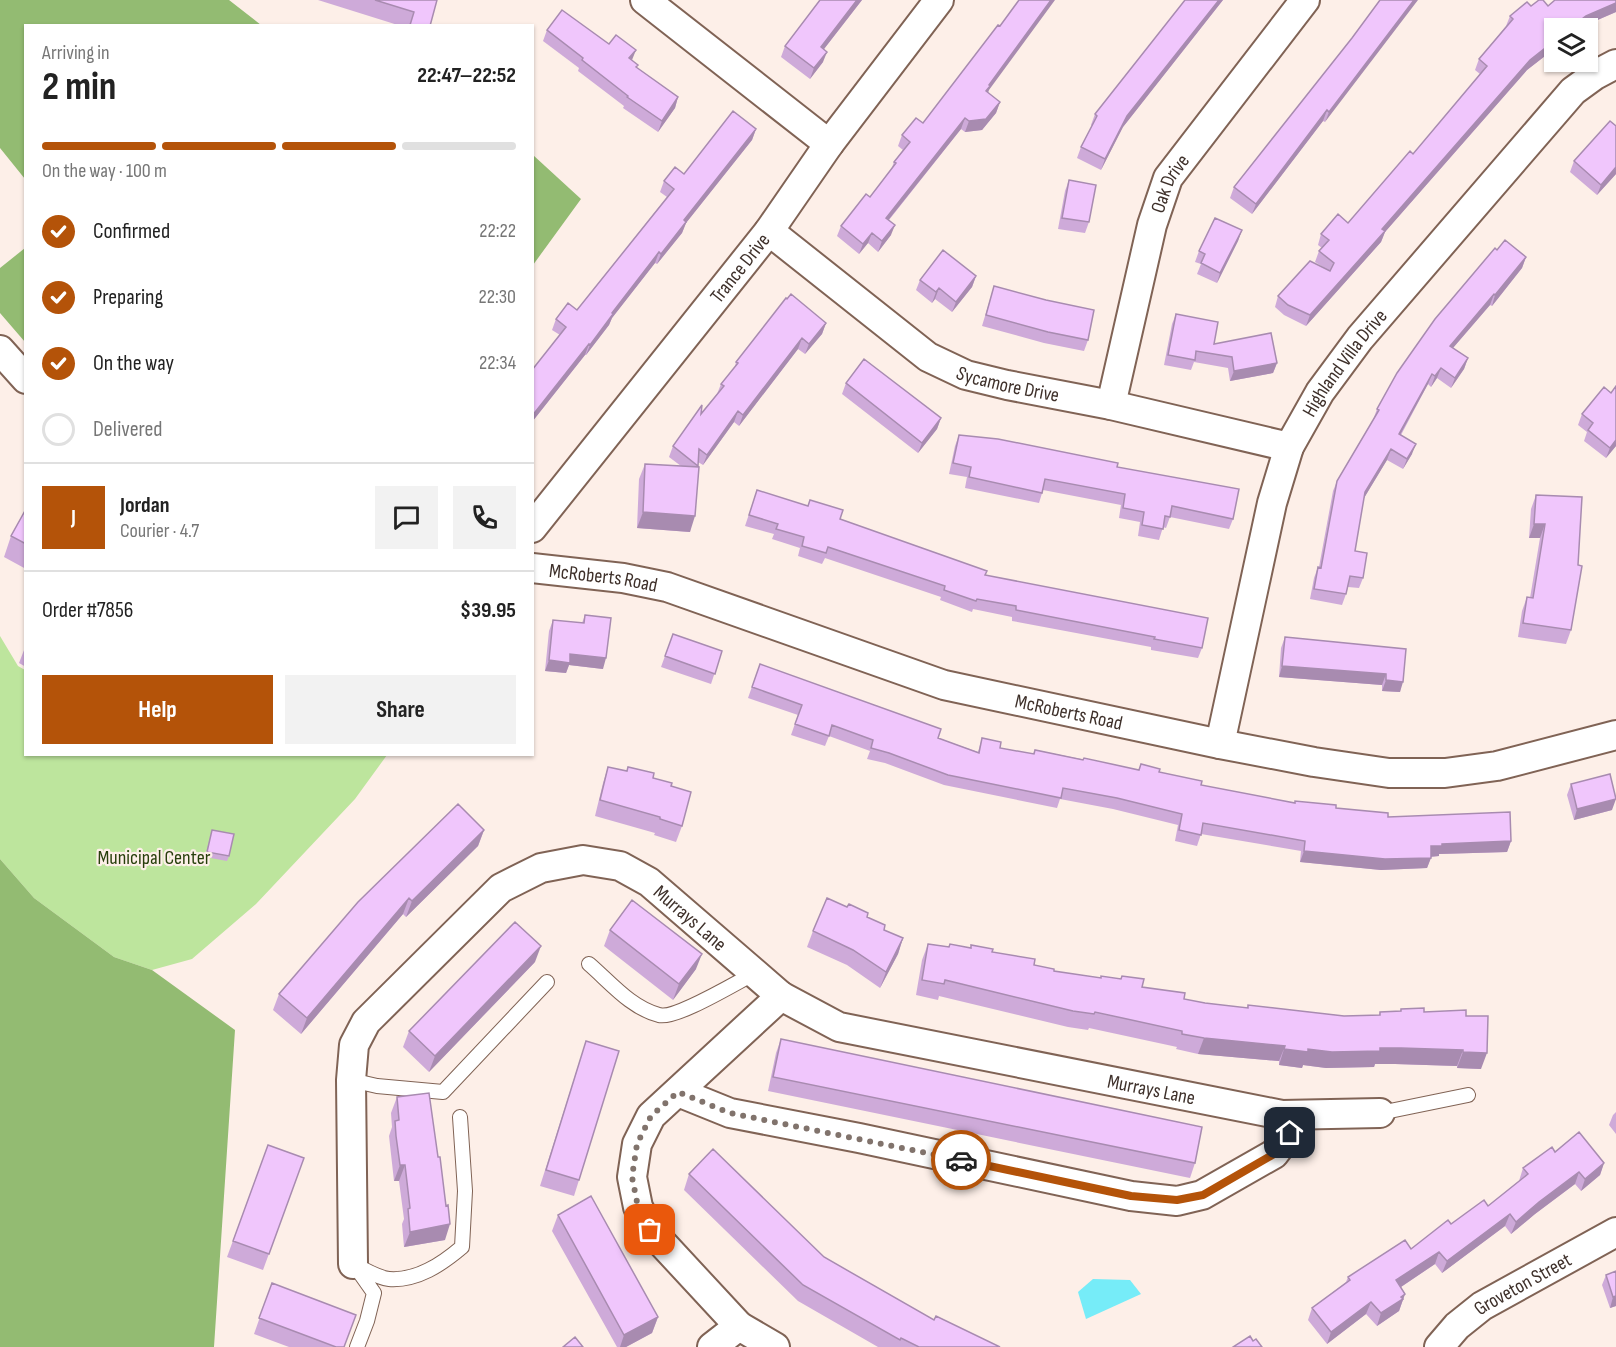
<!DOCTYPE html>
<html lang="en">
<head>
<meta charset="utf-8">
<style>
  :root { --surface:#fff; --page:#f2f2f2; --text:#222; --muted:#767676; --line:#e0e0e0; --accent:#b45309 }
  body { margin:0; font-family:"Sofia Sans Condensed",sans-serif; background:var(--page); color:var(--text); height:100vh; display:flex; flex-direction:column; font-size:22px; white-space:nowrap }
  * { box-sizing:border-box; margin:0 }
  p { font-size:20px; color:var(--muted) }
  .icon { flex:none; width:33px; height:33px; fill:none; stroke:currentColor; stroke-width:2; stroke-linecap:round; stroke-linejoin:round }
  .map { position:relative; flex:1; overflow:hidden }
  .drawer { position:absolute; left:24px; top:24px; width:510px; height:732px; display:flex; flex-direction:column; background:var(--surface); border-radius:0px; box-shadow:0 2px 4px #0004 }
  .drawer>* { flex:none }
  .controls { position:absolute; left:1544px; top:18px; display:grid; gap:12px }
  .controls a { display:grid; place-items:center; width:54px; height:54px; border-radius:0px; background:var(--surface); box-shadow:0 2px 4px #0004; font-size:30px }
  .pin { position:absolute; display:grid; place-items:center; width:51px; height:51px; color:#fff; margin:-26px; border-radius:12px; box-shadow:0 3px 9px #0006 }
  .courier { position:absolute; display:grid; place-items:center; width:60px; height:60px; margin:-30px; border:4px solid #b45309; border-radius:50%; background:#fff; color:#222; box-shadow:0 2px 8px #0007 }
  .overview em { font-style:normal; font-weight:700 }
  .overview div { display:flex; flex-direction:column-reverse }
  .overview { display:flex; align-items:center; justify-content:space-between; height:102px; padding:0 18px }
  h1 { font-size:39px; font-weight:700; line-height:45px }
  .bar { display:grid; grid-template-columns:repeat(4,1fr); gap:9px 6px; align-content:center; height:72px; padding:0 18px }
  .bar i { height:8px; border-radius:4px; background:var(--line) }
  .bar .selected { background:var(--accent) }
  .bar p { grid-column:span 4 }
  .line { display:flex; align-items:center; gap:15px; padding:0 18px; border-top:2px solid var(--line) }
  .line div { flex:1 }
  .round { display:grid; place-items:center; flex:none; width:63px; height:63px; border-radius:0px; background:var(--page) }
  ol { padding:0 18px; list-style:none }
  li { display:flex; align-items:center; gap:18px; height:66px }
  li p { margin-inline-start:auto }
  li .icon { padding:6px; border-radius:50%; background:var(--accent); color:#fff; stroke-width:4 }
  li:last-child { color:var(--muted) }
  li i { width:33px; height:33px; border:3px solid var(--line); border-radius:50% }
  .action { display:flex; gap:12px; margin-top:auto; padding:12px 18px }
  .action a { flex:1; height:69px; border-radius:0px; background:var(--accent); color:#fff; font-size:24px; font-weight:700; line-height:69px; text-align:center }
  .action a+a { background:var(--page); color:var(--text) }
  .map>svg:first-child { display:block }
</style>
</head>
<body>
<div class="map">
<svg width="1616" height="1347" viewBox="0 0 1616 1347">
  <rect width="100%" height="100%" fill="#fdefe8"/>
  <path fill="#bde59d" d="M0,636l18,30 7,4 1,84 361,1 -32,44 -99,105 -64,55 -40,11 -38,-13 -80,-59 -34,-39z"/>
  <path fill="#93bb72" d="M0,0h229l32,25 -235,1 -1,153 -25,-31z
    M533,155l48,44 -48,66z
    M25,248v94l-25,-29v-45z
    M0,859l34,39 80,59 38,13 83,60 -21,317h-214z"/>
  <path fill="#76ecf8" d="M1093,1279l37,1 11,14 -55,25 -8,-27z"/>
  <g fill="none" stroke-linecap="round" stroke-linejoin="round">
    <defs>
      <path id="lane" d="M589,964c21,18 42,44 70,51 16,5 78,-33 96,-42
        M351,1080l26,6 66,6 104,-110
        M1380,1113l88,-18
        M353,1264c11,5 25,14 36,15 28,2 53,-15 73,-32l3,-56 -5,-74
        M355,1266l19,27 -7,28 -10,26"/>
      <g id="street">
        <path d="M645,0l184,144"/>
        <path id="s1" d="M769,231l159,126 38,18 41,10 104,20 178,42"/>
        <path d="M0,350l26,29"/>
        <path id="s2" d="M1111,405l41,-180 16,-47 137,-178"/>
        <path id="s3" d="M532,528l237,-297 60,-87 110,-144"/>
        <path id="s4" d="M532,568l91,10 44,9 277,98 276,59 94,18 75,11h56l52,-7 119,-31"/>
        <path id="s5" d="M1220,744l52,-241 17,-56 31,-55 40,-54 213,-247 22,-16 21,-11"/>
        <path d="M678,1092l52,21 129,25 272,58 46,5 25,-6 72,-41 16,-21 3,-18"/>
        <path id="s6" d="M353,1264l-2,-184 3,-35 12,-23 135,-134 40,-20 42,-8 37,6 29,16 132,114 58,31 443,88 98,-2"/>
        <path d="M712,1347l27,-21"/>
        <path d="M775,1347l-36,-21 -89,-96 -12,-23 -6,-30 5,-33 14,-28 130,-120"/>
        <path id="s7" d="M1439,1347l18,-21 25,-20 134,-74"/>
      </g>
    </defs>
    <use href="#lane" stroke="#806355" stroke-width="16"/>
    <use href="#street" stroke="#806355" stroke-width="32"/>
    <use href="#lane" stroke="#fff" stroke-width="14"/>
    <use href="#street" stroke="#fff" stroke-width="28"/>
  </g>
  <path fill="#ceaad9" d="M318,0h119l-7,26h-29z
    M820,0h42l-38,49 -1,13 -13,17 -29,-22 4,-11z
    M1185,0h38l-100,127 -22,43 -24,-12 4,-11 11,-21 -1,-1 4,-11z
    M1380,0l-55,122 -2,-1 -71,93 -22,-16 4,-11 118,-149z
    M1616,0v12l-37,16h-25v21l-27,21 -142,162 -4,10 -75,84 -22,-11 -9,-8 3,-11 45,-29 -8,-5 4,-11 3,-3 -4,-3 3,-11 27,-11 65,-69 67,-80 -5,-4 4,-11 27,-33 4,-10 21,-10h17z
    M547,30l85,30 4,8 42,29 -3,11 -17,24 -35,-24 1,-2 -46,-35 1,-3 -36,-27z
    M989,90l-1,3 12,9 -4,11 -14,17 -17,2 -4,-3 -72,91 2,15 -13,17 -10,-9 -9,11 -22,-18 4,-10 29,-29 21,-27 3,-8 9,-12 -5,-4 4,-11z
    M756,129l-4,11 -66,83 -4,10 -25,31 -2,-1 -43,55 -3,7 -23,30h-1l-53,67v-52l28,-35 -8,-5 4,-11 21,-9 90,-113 -7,-5 4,-11 20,-7z
    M1574,161l42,13 -19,21 -27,-23z
    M1069,180l20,42 -4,11 -27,-4 7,-38z
    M1242,230l-4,11 -21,42 -20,-9 4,-10 -6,-2 4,-11z
    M1497,250l29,7 -4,11 -30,38 -2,-1 -37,43 15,10 -4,11 -13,19 -14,-10 -6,9 -3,-3 -27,51 11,19 -9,15 -16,-9 -23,38 -9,53 8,27 -4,10 -11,-1 -2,7 -4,11 -32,-6 4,-21 4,-11h1l14,-76 4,-10 36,-61 4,-11z
    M976,276l-4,11 -20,25 -17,-13 -3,4 -16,-13 4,-10z
    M994,286l94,54 -4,11 -40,-8 -62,-17z
    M1176,314l38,30 63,19 -4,10 -43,8 -2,-13 -34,-6 -3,8 -27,-5 8,-41z
    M826,323l-4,11 -17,20 -7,-5 -59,77 -5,-4 -31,43 -5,-3 -8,70 -53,-4 2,-49 6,-15 36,2 -12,-9 4,-11 44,-52 4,-10 14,-17 1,-5z
    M846,383l95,35 -4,11 -19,24 -76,-59z
    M1604,387l12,59 -10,12 -22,-17 3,-9 -9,-7 4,-11z
    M959,435l158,32 116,52 -4,10 -59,-12 -4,11 -3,-1 -4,13 -21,-4 2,-14 -21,-4 2,-13 -78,-15 -4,13 -74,-15 2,-11 -18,-3 6,-28z
    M757,490l83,29 145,56 217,73 -4,10 -47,-8v-3l-139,-26v-4l-39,-8 -1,3 -32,-12 1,-3 -116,-39 -3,6 -24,-8 2,-8 -28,-9 2,-5 -29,-8z
    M1536,495l46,2 -11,133 -5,14 -48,-7 4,-26 5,-14 3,1 10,-60h-11l2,-29z
    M26,509v60l-22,-12 7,-21z
    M585,615l18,54 -34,-4 -3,8 -21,-2 4,-40 4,-11 29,3z
    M673,634l49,17 -11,33 -50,-17z
    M1285,637l121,12 -6,43 -18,-1v-6l-103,-8 2,-29z
    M26,645v22l-7,-4z
    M760,664l178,74 40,14 4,-14 18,10 33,6 2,-4 104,20 2,-6 18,8 42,13 93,18 94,14 123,24 -4,11 -68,2v2l-8,1 -4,11 -46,2 -81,-8 1,-11 -100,-17 -4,12 -22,-5 3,-16 -65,-16 -53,-10 -3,9 -113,-23 -59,-22 -18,-4 3,-8 -41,-15 -4,10 -34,-11 7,-20 -50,-17z
    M608,767l19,4 1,-4 43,19 11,40 -6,16 -22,-7 1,-2 -60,-17 8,-33z
    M1571,784l41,26 -38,10 -7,-25z
    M212,830l17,26 -2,5 -22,-4z
    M484,830l-6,16 -72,71 -3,-3 -102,120 -28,-24 6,-16z
    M867,917l17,13 19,8 -5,16 -18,34 -33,-23 -40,-18 6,-16z
    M610,930l86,39 -23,31 -69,-54z
    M928,944l64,8 62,19 46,7 21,1 1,-3 20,11 42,12 21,4 42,5 1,-3 96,11 35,-1 1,-3 20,-1 1,-2 23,3 42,4 15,53 -24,-1v-2l-62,-2h-20l-1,3 -48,1 -23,-3 -1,3 -23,-3v-4l-81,-7 -22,-5 1,-2 -88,-19 -1,2 -20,-3 -129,-31 -1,4 -22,-5 6,-35z
    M535,962l-106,110 -26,-25 6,-16z
    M781,1039l414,124 -5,15 -422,-87 8,-38z
    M586,1041l-7,139 -5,16 -34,-10z
    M397,1097l48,143 -41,7 -2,-23 2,-5 -5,-38h-5l-5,-45 3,-9 -1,-14z
    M1616,1112v22l-7,-9 4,-10z
    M268,1145l36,13 -41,112 -36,-13z
    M1555,1152l49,11 -4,12 -19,16 -6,-7 -40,30 -24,20 -6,-8 -63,47 -7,-9 -34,23 4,7 -6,17 -22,15 -11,-12 -39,30 -19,-24 4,-12 34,-26 2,-5 63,-28 40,-25 37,-18 31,-25 4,-13z
    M689,1174l135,83 110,63 66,27h-122l-80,-46 -114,-111z
    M558,1215l100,102 -6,16 -26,14h-9l-65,-116z
    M1606,1275l10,31 -6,2 -8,-23z
    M272,1283l72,64h-55l-35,-13z"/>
  <path fill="#a88bb0" d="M857,0h5l-45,58 4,-11z
    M1051,0h4l-66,90 -3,6 -4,6 7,-17z
    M1219,0h4l-100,127 -22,43 4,-11 22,-43z
    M1414,0h4l-93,122 4,-10z
    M1616,3v9l-37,16h-9l16,-12z
    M1554,41v8l-27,21 -142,162 -4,10 -75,84 4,-11 72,-86 148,-169z
    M636,50l-4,10 -3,-2z
    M827,52l-4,10 -13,17 4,-11z
    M678,97l-3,11 -17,24 4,-11z
    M1000,102l-4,11 -14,17 -17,2 4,-11z
    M1327,110l-4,11 -71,93 4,-10z
    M965,118l-4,11 -79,99 4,-10z
    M756,129l-4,11 -66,83 -4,10 -25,31 4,-10 23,-34z
    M1616,167v7l-19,21 4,-10z
    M895,225l-4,10 -13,17 4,-11z
    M1242,230l-4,11 -21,42 3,-10z
    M872,233l-4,10 -9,11 4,-10z
    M659,252l-4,11 -43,55 -3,7 -23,30 4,-10 22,-32z
    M1526,257l-4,11 -30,38 3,-11z
    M976,276l-4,11 -20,25 4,-10z
    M939,288l-4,11 -3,4 4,-11z
    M1494,294l-4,11 -44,51 4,-10z
    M826,323l-4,11 -17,20 4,-10z
    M802,338l-4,11 -59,77 4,-11z
    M589,344l-4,11 -53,67v-6z
    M1468,358l-4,11 -13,19 4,-10z
    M1277,363l-4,10 -43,8 4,-10z
    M1441,368l-4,10 -6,9 4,-11z
    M1432,374l-4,10 -33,60 4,-10z
    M738,411l-4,11 -31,43 4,-10z
    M941,418l-4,11 -19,24 4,-10z
    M1616,440v6l-10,12 4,-10z
    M1416,444l-4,10 -9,15 4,-10z
    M1391,449l-4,11 -26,43 4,-11z
    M643,512l52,4 -5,16 -53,-4z
    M1534,524h11l-5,14h-11z
    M570,654l36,4 -3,11 -34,-4 -3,8 -21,-2 4,-11z
    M1282,666l104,8 -4,11 -103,-8z
    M1386,680l17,2 -3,10 -18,-1z
    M1616,799l-4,11 -38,10 3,-11z
    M484,830l-6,16 -72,71 6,-16z
    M1511,841l-4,11 -68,2v2l-12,1 4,-11 11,-2z
    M1304,851l127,7 -4,10 -46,2 -81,-8z
    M409,898l-6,16 -102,120 6,-16z
    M903,938l-5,16 -18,34 6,-16z
    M541,946l-6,16 -106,110 6,-16z
    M702,954l-6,15 -23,31 6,-16z
    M1204,1038l81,8 -6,15 -81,-7z
    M1401,1048l62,2 -6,16 -62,-2h-20l-1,3 -48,1 -23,-3 -1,3 -23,-3 5,-16z
    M1463,1052l24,1 -6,16 -24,-1z
    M1604,1163l-4,12 -19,16 4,-12z
    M400,1165h5l-6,16h-5z
    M1579,1172l-4,12 -40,30 -24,20 5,-12 23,-20z
    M1510,1214l-5,12 -63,47 5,-12z
    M450,1224l-5,16 -41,7 6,-15z
    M1439,1252l-4,12 -43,29 4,-13z
    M1405,1294l-6,17 -22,15 4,-13z
    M1616,1296v10l-6,2 3,-11z
    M1371,1302l-5,12 -39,30 4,-12z
    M658,1317l-6,16 -26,14h-6l4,-12z"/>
  <path fill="#f0c6fc" stroke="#a88bb0" stroke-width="1.5" d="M375,0h62l-7,26 -20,-1 4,-13z
    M820,0h37l-36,47 6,5 -13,16 -29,-22z
    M1019,0h32l-62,85 1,1 -4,5 14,11 -14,17 -17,2 -4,-3 -79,100 9,7 -13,16 -10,-8 -9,11 -22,-18 25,-32 4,3 26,-34 -2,-1 16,-20 -8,-7 14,-17 7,5 75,-98 2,1z
    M1185,0h34l-92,116 -22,43 -24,-12 16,-31 -2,-2z
    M1380,0h34l-85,112 -2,-2 -71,94 -22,-17 118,-149z
    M1539,0h4l5,6 7,-6h61v3l-30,13 -16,12h-16v13l-24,19 -148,169 3,2 -75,84 -22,-10 -10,-9 32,-35 20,10 4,-8 -15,-12 10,-11 -8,-6 17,-20 10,9 62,-72 3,3 74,-88 -8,-7 34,-40 -3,-3 17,-14 4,4z
    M562,10l47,34 7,-9 20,15 -7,8 9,7 -2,2 42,30 -16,24 -35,-24 1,-1 -46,-36 1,-2 -36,-28z
    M733,111l23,18 -72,91 2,2 -25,32 -2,-2 -47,61 1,1 -23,31 -1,-1 -57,72v-46l34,-43 -10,-8 12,-16 9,7 97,-121 -10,-8 11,-14 9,7z
    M1610,121l6,5v41l-15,18 -27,-24z
    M1069,180l27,5 -7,37 -27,-4z
    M1215,218l27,12 -22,43 -19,-10 4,-9 -6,-3z
    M1505,240l21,17 -31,38 -1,-1 -44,52 18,12 -13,20 -14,-10 -6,8 -3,-2 -33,60 17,10 -9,15 -16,-10 -26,43 -10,59 12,2 -4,25 -13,-2 -4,18 -32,-5 4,-22 3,1 16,-87 42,-71 -2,-1 20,-36 38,-54 60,-71 2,2z
    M943,250l33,26 -20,26 -17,-14 -3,4 -16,-12z
    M994,286l52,14 48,10 -6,30 -40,-8 -62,-17z
    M791,294l35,29 -17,21 -7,-6 -59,77 -5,-4 -31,44 -8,-6 -1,17 -25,-20 29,-41 -1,9 23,-28 -3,-2 17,-21 -2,-1 50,-64 1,1z
    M1176,314l42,8 -4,22 57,-11 6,30 -43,8 -2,-14 -36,-6 -1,9 -27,-5z
    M864,359l77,59 -19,25 -76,-60z
    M1616,386v54l-6,8 -22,-18 5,-7 -11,-9 22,-27 7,6z
    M959,435l39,4 120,24 -1,4 122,22 -6,30 -61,-13 -2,11 -5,-1 -2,13 -21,-4 2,-13 -21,-4 2,-14 -80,-15 -3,14 -73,-16 2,-10 -18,-4z
    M645,464l54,3 -4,49 -52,-4z
    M757,490l51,16 2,-6 33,10 -3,9 147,52 -2,4 223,43 -6,30 -48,-9 1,-2 -139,-27v-4l-39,-7 -1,2 -32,-11 1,-4 -117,-39 -2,6 -24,-7 2,-9 -28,-8 2,-5 -29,-9z
    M1536,495l46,2 -4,68 4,1 -11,64 -48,-7 4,-26 6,1 12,-74h-11z
    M26,509v35l-15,-8z
    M585,615l26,3 -5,40 -36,-4v9l-21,-3 4,-40 31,3z
    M673,634l49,17 -7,23 -50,-18z
    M1285,637l121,12 -3,33 -17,-2v-6l-104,-8z
    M760,664l181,65 -3,9 41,15 3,-15 19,4 -1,6 34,6 1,-4 48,10 1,-2 55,12 2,-6 19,5 -1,3 43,9 -1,4 94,18v-2l41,4v3l52,5v4l122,-5 1,29 -69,3v2h-11v12l-46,1 -81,-8 1,-10 -102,-18 -2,12 -22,-5 3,-16 -65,-16 -54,-10 -2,10 -113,-23 -59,-22 -18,-5 2,-8 -41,-15 -3,11 -34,-12 7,-19 -50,-18z
    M608,767l19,4 1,-4 26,6 -1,5 19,5 -1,3 20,6 -9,34 -22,-7v-2l-60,-17z
    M1610,774l6,25 -39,10 -6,-25z
    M458,804l26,26 -72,71 -3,-3 -102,120 -28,-24 79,-92z
    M212,830l22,4 -5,22 -22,-4z
    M827,898l20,9 2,-3 19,9 -1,4 18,8 -1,5 19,8 -17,34 -33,-22 -40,-19z
    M632,900l70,54 -23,30 -69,-54z
    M515,922l26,24 -106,110 -26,-25z
    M928,944l21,3 1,-3 21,4v-3l22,4 -1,3 43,7 -1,6 20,4v2l47,7v-2l20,3 1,-3 22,3 -2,8 43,6 -1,6 21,4 43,5v-3l96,11 36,-1v-3l21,-1v-2l23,-1v4l42,-2v6h22l-1,37 -24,-1v-2l-62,-2h-21v3l-48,1 -24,-3v3l-24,-3 1,-3 -81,-8 -22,-4v-3l-87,-19 -1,2 -21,-3 -128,-31 -1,4 -22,-4z
    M781,1039l421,88 -7,36 -422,-86z
    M586,1041l33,10 -40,129 -33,-10z
    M429,1093l9,64h2l6,49 2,-1 2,19 -40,8 -2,-23 2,-1 -5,-43h-5l-4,-29 -1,-15 4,-1 -2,-23z
    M1579,1132l25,31 -19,16 -6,-7 -40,30 -23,20 -6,-8 -63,47 -8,-9 -43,28 9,14 -4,3 2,2 -22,14 -10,-11 -40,30 -19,-24 38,-28 -2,-3 57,-37 6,9 37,-29 3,4 33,-24 4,6 40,-32 -5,-6 29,-21 3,5z
    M268,1145l36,13 -35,96 -36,-13z
    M713,1149l111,108 110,63 2,-4 64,31h-81l-18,-9 -1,2 -97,-55 -114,-111z
    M591,1196l67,121 -34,18 -66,-120z
    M1616,1271v25l-3,1 -7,-22z
    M272,1283l84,32 -12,32h-8l-77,-29z
    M1250,1336l3,5 3,-2 6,8h-29z
    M575,1337l8,10h-20z"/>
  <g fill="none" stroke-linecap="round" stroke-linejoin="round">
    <path stroke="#81736c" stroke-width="6" stroke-dasharray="0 10.8" d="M650,1230l-12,-23 -6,-30 5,-33 14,-28 27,-24 52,21 231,47"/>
    <path stroke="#b45309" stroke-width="8" d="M961,1160l170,36 46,4 26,-5 71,-41 16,-21"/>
  </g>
  <g text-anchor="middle" stroke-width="4.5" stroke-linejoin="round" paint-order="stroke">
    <g font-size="20" fill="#3e302a" stroke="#fdefe8">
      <text dy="7" stroke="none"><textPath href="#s2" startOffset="230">Oak Drive</textPath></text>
      <text dy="7" stroke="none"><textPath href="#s3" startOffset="333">Trance Drive</textPath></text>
      <text dy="7" stroke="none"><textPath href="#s5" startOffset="406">Highland Villa Drive</textPath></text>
      <text dy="7" stroke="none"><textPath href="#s1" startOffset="288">Sycamore Drive</textPath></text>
      <text dy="7" stroke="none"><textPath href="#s4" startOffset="72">McRoberts Road</textPath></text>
      <text dy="7" stroke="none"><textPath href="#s4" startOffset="558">McRoberts Road</textPath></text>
      <text dy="7" stroke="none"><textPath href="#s6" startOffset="648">Murrays Lane</textPath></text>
      <text dy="7" stroke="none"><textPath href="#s6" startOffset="1152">Murrays Lane</textPath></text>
      <text dy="7" stroke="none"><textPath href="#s7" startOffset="106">Groveton Street</textPath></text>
    </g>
    <g font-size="20" fill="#273f0b" stroke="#fdefe8">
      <text x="154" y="864">Municipal Center</text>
    </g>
  </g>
</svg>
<div class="controls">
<a><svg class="icon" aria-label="layers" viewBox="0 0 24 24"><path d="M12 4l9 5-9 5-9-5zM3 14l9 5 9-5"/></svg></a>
</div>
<div class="pin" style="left:650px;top:1230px;background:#ea580c"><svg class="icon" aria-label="bag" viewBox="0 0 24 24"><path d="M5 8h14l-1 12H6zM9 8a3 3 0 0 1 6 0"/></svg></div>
<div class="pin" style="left:1290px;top:1133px;background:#1f2937"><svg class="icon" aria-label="home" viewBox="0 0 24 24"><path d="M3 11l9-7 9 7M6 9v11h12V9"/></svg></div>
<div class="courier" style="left:961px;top:1160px"><svg class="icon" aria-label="car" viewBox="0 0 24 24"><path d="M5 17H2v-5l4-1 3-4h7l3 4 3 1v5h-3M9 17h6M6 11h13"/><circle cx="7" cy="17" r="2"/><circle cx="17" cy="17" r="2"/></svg></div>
<section class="drawer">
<div class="overview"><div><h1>2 min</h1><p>Arriving in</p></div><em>22:47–22:52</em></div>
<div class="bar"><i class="selected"></i><i class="selected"></i><i class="selected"></i><i></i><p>On the way · 100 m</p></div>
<ol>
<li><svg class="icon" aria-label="check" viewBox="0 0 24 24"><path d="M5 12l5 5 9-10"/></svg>Confirmed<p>22:22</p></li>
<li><svg class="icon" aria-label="check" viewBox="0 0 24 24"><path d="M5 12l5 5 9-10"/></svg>Preparing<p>22:30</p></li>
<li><svg class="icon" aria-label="check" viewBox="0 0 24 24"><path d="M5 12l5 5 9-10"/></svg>On the way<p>22:34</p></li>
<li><i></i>Delivered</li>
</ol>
<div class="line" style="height:108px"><b class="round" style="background:var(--accent);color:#fff">J</b><div><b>Jordan</b><p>Courier · 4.7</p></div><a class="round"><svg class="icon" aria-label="chat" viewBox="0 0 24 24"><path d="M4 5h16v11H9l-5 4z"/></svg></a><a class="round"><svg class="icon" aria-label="phone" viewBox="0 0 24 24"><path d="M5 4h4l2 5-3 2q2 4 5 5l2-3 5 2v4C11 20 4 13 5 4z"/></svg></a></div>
<div class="line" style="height:78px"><div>Order #7856</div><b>$39.95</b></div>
<div class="action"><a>Help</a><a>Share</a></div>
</section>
</div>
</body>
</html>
